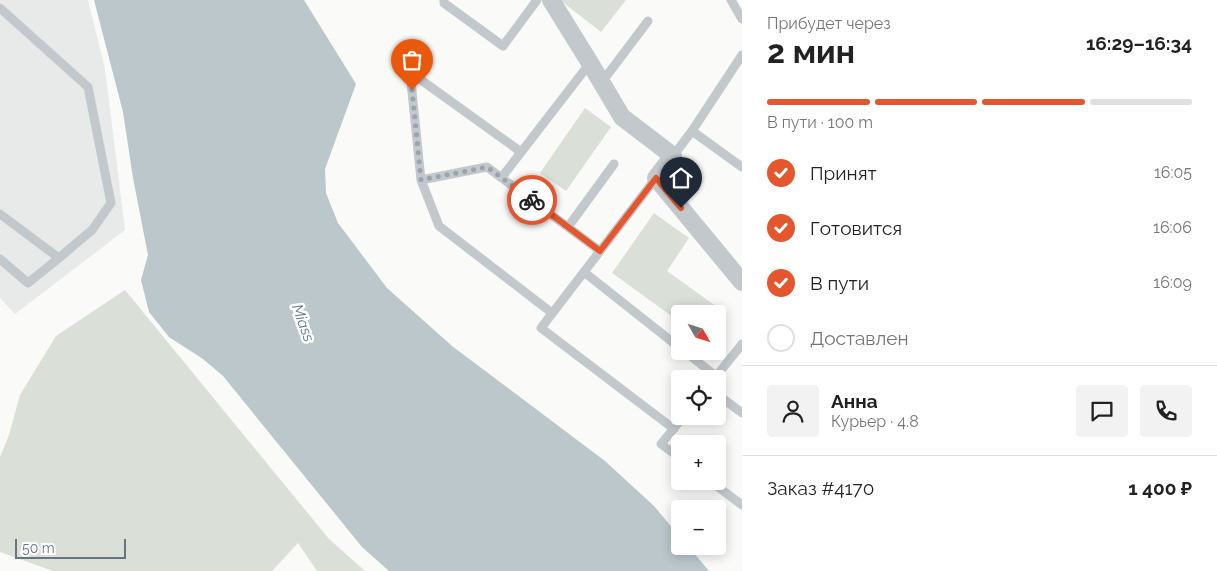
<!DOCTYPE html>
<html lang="ru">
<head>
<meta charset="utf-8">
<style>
  :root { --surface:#fff; --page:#f2f2f2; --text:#222; --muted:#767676; --line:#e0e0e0; --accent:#e4572e }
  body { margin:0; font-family:Raleway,sans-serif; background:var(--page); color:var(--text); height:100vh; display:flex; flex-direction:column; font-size:19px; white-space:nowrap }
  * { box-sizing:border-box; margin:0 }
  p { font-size:16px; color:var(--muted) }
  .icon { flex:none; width:28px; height:28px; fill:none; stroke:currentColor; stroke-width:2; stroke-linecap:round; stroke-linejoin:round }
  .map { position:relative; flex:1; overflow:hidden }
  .drawer { display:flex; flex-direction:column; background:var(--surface); width:475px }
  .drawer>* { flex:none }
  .needle { width:32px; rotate:129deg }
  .tools { position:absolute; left:671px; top:305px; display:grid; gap:10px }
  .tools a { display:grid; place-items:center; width:55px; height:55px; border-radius:5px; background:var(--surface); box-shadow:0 2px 12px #0003; font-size:25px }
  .scale { position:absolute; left:15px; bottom:12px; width:111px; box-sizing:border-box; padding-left:5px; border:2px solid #657683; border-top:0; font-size:14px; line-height:18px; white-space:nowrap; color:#657683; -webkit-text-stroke:4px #fff; paint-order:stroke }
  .pin { position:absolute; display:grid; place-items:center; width:42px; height:42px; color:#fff; margin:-51px -21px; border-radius:50% 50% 50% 0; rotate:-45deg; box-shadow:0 0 5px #0007 }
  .pin .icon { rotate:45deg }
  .courier { position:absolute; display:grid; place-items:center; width:50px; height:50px; margin:-25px; border:4px solid #e4572e; border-radius:50%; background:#fff; color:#222; box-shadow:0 1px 6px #0007 }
  .head em { font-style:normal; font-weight:700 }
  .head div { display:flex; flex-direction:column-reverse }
  .head { display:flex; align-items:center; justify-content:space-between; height:85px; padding:0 25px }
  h1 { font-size:32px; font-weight:700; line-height:38px }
  .bar { display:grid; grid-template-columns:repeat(4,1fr); gap:8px 5px; align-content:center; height:60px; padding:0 25px }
  .bar i { height:6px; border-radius:4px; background:var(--line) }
  .bar .active { background:var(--accent) }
  .bar p { grid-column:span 4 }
  .line { display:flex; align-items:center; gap:12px; padding:0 25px; border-top:1px solid var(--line) }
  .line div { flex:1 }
  .round { display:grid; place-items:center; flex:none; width:52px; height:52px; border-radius:5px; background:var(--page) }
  ol { padding:0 25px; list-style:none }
  li { display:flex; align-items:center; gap:15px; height:55px }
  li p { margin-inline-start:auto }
  li .icon { padding:5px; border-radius:50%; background:var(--accent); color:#fff; stroke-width:4 }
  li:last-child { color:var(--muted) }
  li i { width:28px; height:28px; border:2px solid var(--line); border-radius:50% }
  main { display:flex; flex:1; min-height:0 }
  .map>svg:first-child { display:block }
</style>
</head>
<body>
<main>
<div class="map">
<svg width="742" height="571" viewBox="0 0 742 571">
  <rect width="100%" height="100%" fill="#fafaf8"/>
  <path fill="#e8e9e9" d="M0,0h88l17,69 20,161 -110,84 -15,-16z"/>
  <path fill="#dadfd7" d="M560,0h66l-25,32z
    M585,108l26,19 -45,64 -26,-18z
    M654,213l35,25 -22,33 50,36 -4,7h-33v8l-68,-49z
    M125,290l204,249 36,32h-48l-19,-28 -26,28h-219l-53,-19v-95l9,-22 11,-40 36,-59z"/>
  <path fill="#bbc7cb" d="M94,0h210l52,84 -31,85 1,24 12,30 49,65 65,58 153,115 49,45 26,31v9h8l21,25h-320l-27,-24 -139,-171 -20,-17 -34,-22 -20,-25 -8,-32 7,-25 -15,-77 -10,-66z"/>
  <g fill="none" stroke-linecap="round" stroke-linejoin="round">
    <path stroke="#c3c8cc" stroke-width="9" d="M444,0v3l59,43 34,-46
      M731,0l11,19
      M0,8l88,79 23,116 -19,27 -33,28 -59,-44
      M602,82l46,-61
      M692,131l50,36
      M521,152l-111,-80 11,108 18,46 113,87
      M673,156l19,-25 50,-76
      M502,177l88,-114
      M656,178l-115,150 133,101
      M421,180l66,-13 113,84
      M568,227l46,-63
      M0,259l28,24 31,-25
      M584,272l96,76
      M684,351l32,25
      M714,379l28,-35
      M718,395l24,18
      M680,458l-19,-14 23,-28
      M710,481l32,24"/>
    <path stroke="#c3c8cc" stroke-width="18" d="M551,0l39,63 32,54 51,39 -17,22 86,104"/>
  </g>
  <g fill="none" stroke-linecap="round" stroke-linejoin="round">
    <path stroke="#99a4ac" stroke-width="5" stroke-dasharray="0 9" d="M412,90l9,90 66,-13 45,33"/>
    <path stroke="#e4572e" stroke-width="6" d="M532,200l68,51 56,-73 25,30"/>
  </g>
  <g text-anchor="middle" stroke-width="5" stroke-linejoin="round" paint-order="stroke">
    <g font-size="15" font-style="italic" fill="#60757c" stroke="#fff">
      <text transform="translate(303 323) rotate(70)" y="5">Miass</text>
    </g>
  </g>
</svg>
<div class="tools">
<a><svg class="needle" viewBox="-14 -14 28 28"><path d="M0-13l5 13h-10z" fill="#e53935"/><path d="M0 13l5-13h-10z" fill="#767676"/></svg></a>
<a><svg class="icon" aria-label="locate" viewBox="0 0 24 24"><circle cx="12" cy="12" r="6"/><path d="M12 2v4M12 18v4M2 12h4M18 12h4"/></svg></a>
<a>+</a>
<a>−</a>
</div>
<div class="scale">50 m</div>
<div class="pin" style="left:412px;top:90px;background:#ea580c"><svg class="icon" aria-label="bag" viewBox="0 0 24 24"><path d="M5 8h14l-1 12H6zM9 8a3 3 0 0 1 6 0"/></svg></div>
<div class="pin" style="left:681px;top:208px;background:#1f2937"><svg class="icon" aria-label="home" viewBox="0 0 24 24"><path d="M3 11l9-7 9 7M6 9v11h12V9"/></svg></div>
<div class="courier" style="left:532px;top:200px"><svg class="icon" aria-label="bike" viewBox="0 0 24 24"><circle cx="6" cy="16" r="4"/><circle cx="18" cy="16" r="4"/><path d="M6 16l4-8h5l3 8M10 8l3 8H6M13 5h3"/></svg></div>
</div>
<section class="drawer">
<div class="head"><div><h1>2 мин</h1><p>Прибудет через</p></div><em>16:29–16:34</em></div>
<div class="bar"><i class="active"></i><i class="active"></i><i class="active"></i><i></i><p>В пути · 100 m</p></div>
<ol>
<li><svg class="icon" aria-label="check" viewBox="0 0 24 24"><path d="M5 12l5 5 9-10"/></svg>Принят<p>16:05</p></li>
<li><svg class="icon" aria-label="check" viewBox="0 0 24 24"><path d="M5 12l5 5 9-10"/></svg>Готовится<p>16:06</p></li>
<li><svg class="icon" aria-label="check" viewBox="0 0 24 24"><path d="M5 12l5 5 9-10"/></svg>В пути<p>16:09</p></li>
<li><i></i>Доставлен</li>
</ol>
<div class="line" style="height:90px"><a class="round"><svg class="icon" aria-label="person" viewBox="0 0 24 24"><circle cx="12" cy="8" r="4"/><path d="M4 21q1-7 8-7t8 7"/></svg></a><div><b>Анна</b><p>Курьер · 4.8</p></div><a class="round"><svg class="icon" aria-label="chat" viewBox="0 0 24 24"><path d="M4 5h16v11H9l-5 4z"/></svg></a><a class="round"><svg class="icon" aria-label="phone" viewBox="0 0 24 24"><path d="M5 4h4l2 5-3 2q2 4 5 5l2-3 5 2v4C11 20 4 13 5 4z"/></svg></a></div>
<div class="line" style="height:65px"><div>Заказ #4170</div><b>1 400 ₽</b></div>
</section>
</main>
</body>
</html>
